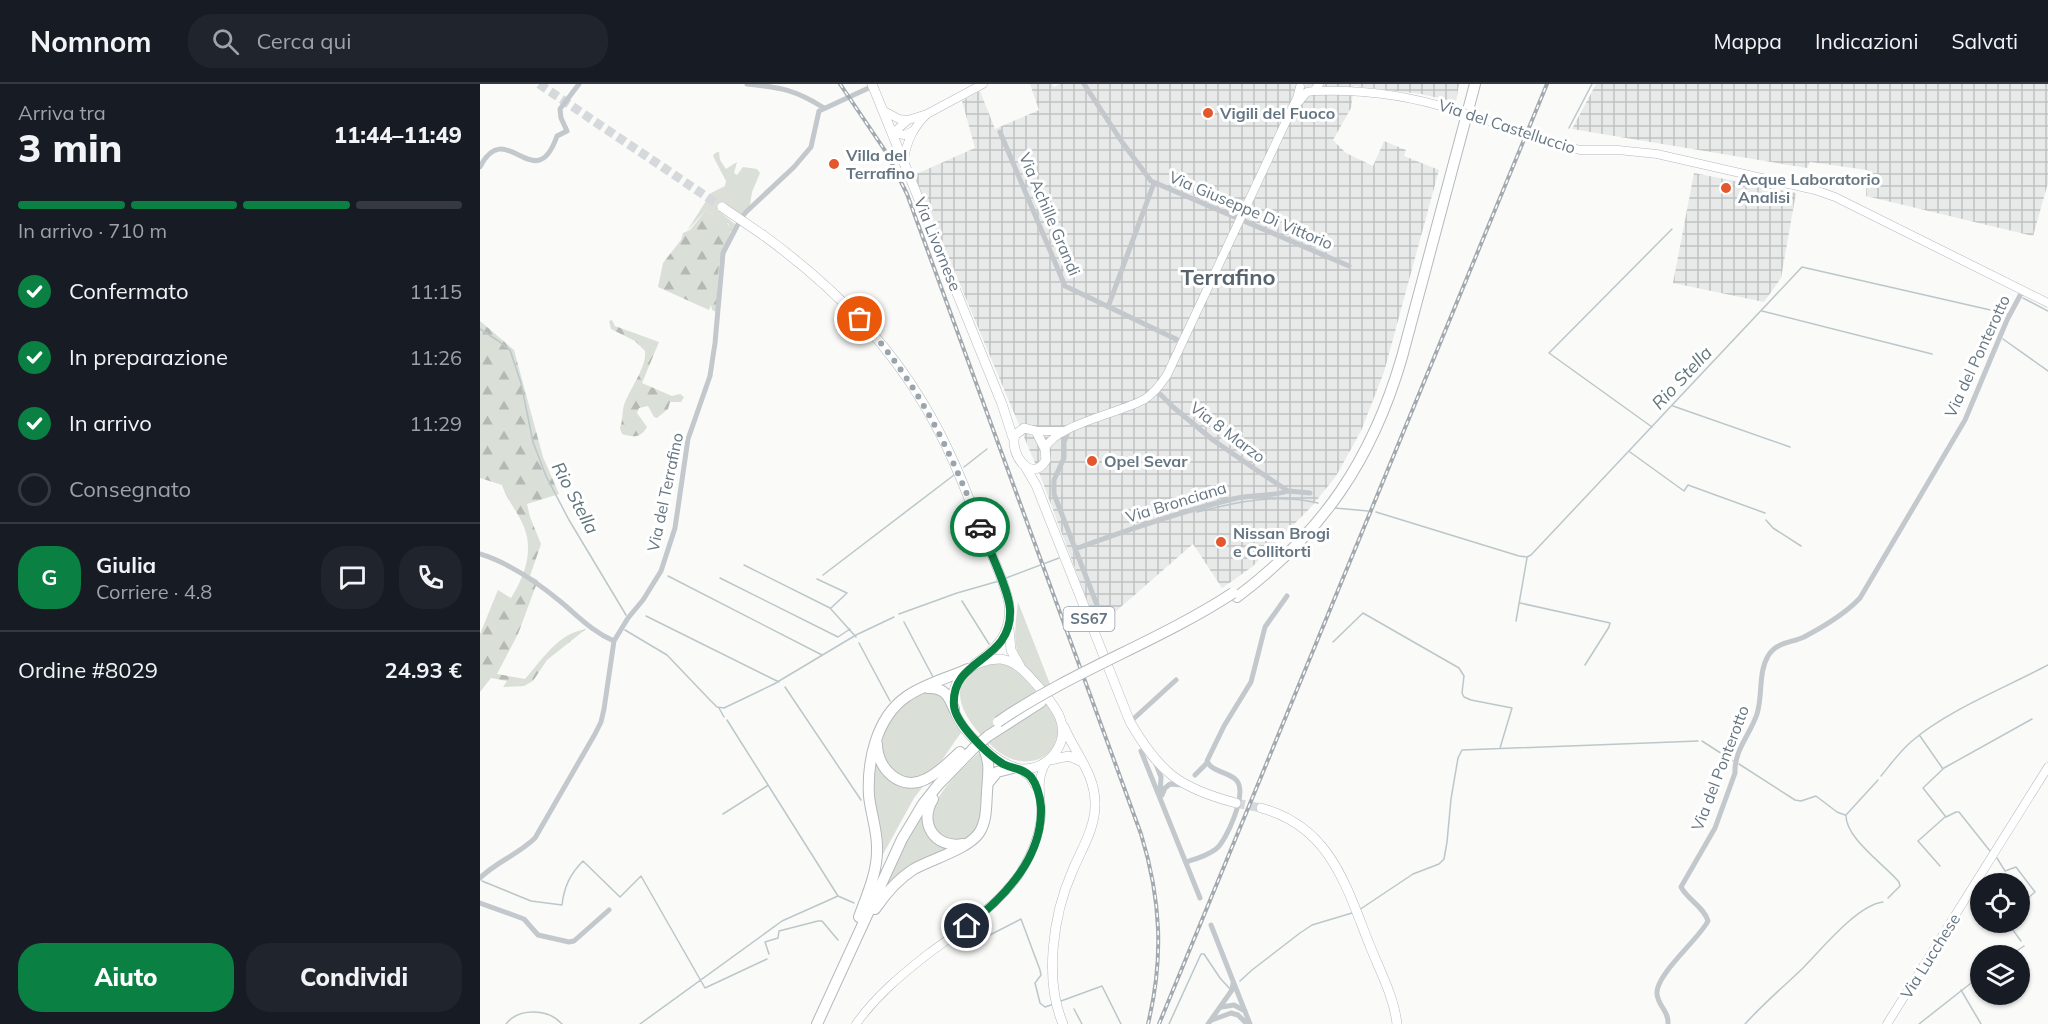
<!DOCTYPE html>
<html lang="it">
<head>
<meta charset="utf-8">
<style>
  :root { --surface:#171b24; --page:#20242c; --text:#f1f3f6; --muted:#9ea1a6; --line:#363941; --accent:#0b8043 }
  body { margin:0; font-family:Mulish,sans-serif; background:var(--page); color:var(--text); height:100vh; display:flex; flex-direction:column; font-size:22px; white-space:nowrap }
  * { box-sizing:border-box; margin:0 }
  p { font-size:20px; color:var(--muted) }
  .icon { flex:none; width:33px; height:33px; fill:none; stroke:currentColor; stroke-width:2; stroke-linecap:round; stroke-linejoin:round }
  .map { position:relative; flex:1; overflow:hidden }
  .panel { display:flex; flex-direction:column; background:var(--surface); width:480px }
  .panel>* { flex:none }
  .buttons { position:absolute; left:1490px; top:789px; display:grid; gap:12px }
  .buttons a { display:grid; place-items:center; width:60px; height:60px; border-radius:50%; background:var(--surface); box-shadow:0 2px 4px #0004; font-size:30px }
  .pin { position:absolute; display:grid; place-items:center; width:51px; height:51px; color:#fff; margin:-26px; border:3px solid #fff; border-radius:50%; box-shadow:0 2px 6px #0007 }
  .courier { position:absolute; display:grid; place-items:center; width:60px; height:60px; margin:-30px; border:4px solid #0b8043; border-radius:50%; background:#fff; color:#222; box-shadow:0 2px 8px #0007 }
  .head em { font-style:normal; font-weight:800 }
  .head div { display:flex; flex-direction:column-reverse }
  .head { display:flex; align-items:center; justify-content:space-between; height:102px; padding:0 18px }
  h1 { font-size:39px; font-weight:800; line-height:45px }
  .bar { display:grid; grid-template-columns:repeat(4,1fr); gap:9px 6px; align-content:center; height:72px; padding:0 18px }
  .bar i { height:8px; border-radius:4px; background:var(--line) }
  .bar .current { background:var(--accent) }
  .bar p { grid-column:span 4 }
  .line { display:flex; align-items:center; gap:15px; padding:0 18px; border-top:2px solid var(--line) }
  .line div { flex:1 }
  .round { display:grid; place-items:center; flex:none; width:63px; height:63px; border-radius:24px; background:var(--page) }
  ol { padding:0 18px; list-style:none }
  li { display:flex; align-items:center; gap:18px; height:66px }
  li p { margin-inline-start:auto }
  li .icon { padding:6px; border-radius:50%; background:var(--accent); color:#fff; stroke-width:4 }
  li:last-child { color:var(--muted) }
  li i { width:33px; height:33px; border:3px solid var(--line); border-radius:50% }
  .action { display:flex; gap:12px; margin-top:auto; padding:12px 18px }
  .action a { flex:1; height:69px; border-radius:24px; background:var(--accent); color:#fff; font-size:24px; font-weight:800; line-height:69px; text-align:center }
  .action a+a { background:var(--page); color:var(--text) }
  header { display:flex; align-items:center; gap:36px; box-sizing:border-box; height:84px; padding:0 30px; background:var(--surface); border-bottom:2px solid var(--line) }
  header strong { font-size:28px }
  nav { display:flex; gap:33px; margin-inline-start:auto; font-size:21px }
  .search { width:420px; height:54px; background:var(--page); display:flex; align-items:center; gap:15px; box-sizing:border-box; padding:0 21px; border-radius:24px; color:var(--muted); font-size:22px }
  main { display:flex; flex:1; min-height:0 }
  .map>svg:first-child { display:block }
</style>
</head>
<body>
<header>
<strong>Nomnom</strong>
<div class="search"><svg class="icon" aria-label="search" viewBox="0 0 24 24"><circle cx="10" cy="10" r="6"/><path d="M15 15l6 6"/></svg>Cerca qui</div>
<nav><a>Mappa</a><a>Indicazioni</a><a>Salvati</a></nav>
</header>
<main>
<section class="panel">
<div class="head"><div><h1>3 min</h1><p>Arriva tra</p></div><em>11:44–11:49</em></div>
<div class="bar"><i class="current"></i><i class="current"></i><i class="current"></i><i></i><p>In arrivo · 710 m</p></div>
<ol>
<li><svg class="icon" aria-label="check" viewBox="0 0 24 24"><path d="M5 12l5 5 9-10"/></svg>Confermato<p>11:15</p></li>
<li><svg class="icon" aria-label="check" viewBox="0 0 24 24"><path d="M5 12l5 5 9-10"/></svg>In preparazione<p>11:26</p></li>
<li><svg class="icon" aria-label="check" viewBox="0 0 24 24"><path d="M5 12l5 5 9-10"/></svg>In arrivo<p>11:29</p></li>
<li><i></i>Consegnato</li>
</ol>
<div class="line" style="height:108px"><b class="round" style="background:var(--accent);color:#fff">G</b><div><b>Giulia</b><p>Corriere · 4.8</p></div><a class="round"><svg class="icon" aria-label="chat" viewBox="0 0 24 24"><path d="M4 5h16v11H9l-5 4z"/></svg></a><a class="round"><svg class="icon" aria-label="phone" viewBox="0 0 24 24"><path d="M5 4h4l2 5-3 2q2 4 5 5l2-3 5 2v4C11 20 4 13 5 4z"/></svg></a></div>
<div class="line" style="height:78px"><div>Ordine #8029</div><b>24.93 €</b></div>
<div class="action"><a>Aiuto</a><a>Condividi</a></div>
</section>
<div class="map">
<svg width="1568" height="940" viewBox="0 0 1568 940">
  <defs>
    <pattern id="industrial-grid" width="8" height="8" patternUnits="userSpaceOnUse" patternTransform="scale(1.5)"><rect width="8" height="8" fill="#e8e9e9"/><path d="M0 4h8M4 0v8" fill="none" stroke="#c0c1c2"/></pattern>
    <pattern id="forest-firs" width="22" height="20" patternUnits="userSpaceOnUse" patternTransform="scale(1.5)"><rect width="22" height="20" fill="#dadfd7"/><path d="M5 1l3.5 6h-7zM16 11l3.5 6h-7z" fill="#b4b9b4"/></pattern>
  </defs>
  <rect width="100%" height="100%" fill="#fafaf8"/>
  <path fill="url(#industrial-grid)" d="M550,0h22l2,3 6,-3h399l-3,18 -35,-8 -67,-8 -3,22 -18,32 13,13 27,13 11,-25 22,9 -2,6 35,14 -55,202 -23,59 -25,45 -24,30 -60,61 -30,21 -29,-44 -78,68 -20,10 -55,-147 -126,-300 61,-27 -13,-47 18,-10 15,38 44,-19z
    M1116,0h452v99l-15,53 -167,-40 1,-26 -57,-8 -3,6 -235,-39z
    M1214,89l102,20 -15,85 -17,24 -91,-19z"/>
  <path fill="#dadfd7" d="M237,68h2l1,8 6,9 11,-7 -3,11 3,2 6,-8 14,2 3,4 -8,19 -2,13 -8,10 -16,-11 -6,8 15,12 -4,8 -3,-9 -10,1 -6,-10 -6,-4 -19,21 24,-38 14,-7 1,-5 -12,-23 -1,-3z
    M538,518l32,82 -5,3c-34,-32 -32,-40 -27,-85z
    M521,579c6,2 13,4 17,7 6,5 10,12 15,18 15,17 35,35 20,59 -4,8 -13,13 -22,14 -22,3 -36,-11 -50,-26 -19,-21 -35,-51 -2,-69 6,-3 15,-3 22,-3z
    M449,606l12,2c9,11 13,27 20,41 -9,11 -17,27 -28,37 -13,13 -40,9 -48,-8 -14,-30 20,-62 44,-72z
    M502,666c6,13 3,27 2,41 0,11 -1,21 -5,32 -15,34 -61,12 -43,-21 10,-19 30,-37 46,-52z
    M396,672c8,29 22,29 49,28l-11,14 -33,60v-30l-7,-19 -2,-28z
    M444,728v10l28,25 -68,44 22,-49z"/>
  <path fill="url(#forest-firs)" d="M226,126l6,4 6,9 8,-2 5,9 -12,34 -3,48 -4,-2 -1,-5 -2,5 -51,-23 5,-24 18,-23 2,-7 7,-3z
    M132,236l3,6 44,16 -17,41 30,13 8,-2 4,3 -3,5h-11l-2,7 -11,9 -3,-1 -6,-11 -9,2 -2,5 10,14c-7,12 -14,10 -25,7l-2,-6c3,-8 2,-16 4,-23 6,-17 23,-38 21,-54l-10,-10 -24,-12 -2,-8z
    M0,237l34,29 29,107 16,37 -32,10 3,13 11,27 -11,32 8,4 -20,54 -21,40 28,5c18,-20 32,-45 61,-50l-39,31 -14,21 -9,5 -21,1 4,-6 -16,-3 -11,14v-58l18,-44 13,8c13,-21 23,-46 13,-71 -6,-15 -17,-27 -22,-42l-22,-7z"/>
  <g fill="none" stroke-linecap="round" stroke-linejoin="round">
    <path stroke="#bbc7cb" stroke-width="1.5" d="M1089,44l23,-44
      M1543,214l25,13
      M1282,227l170,43
      M0,245l17,11 13,10 11,33 12,59 13,34 23,44 57,95
      M1523,255l45,32
      M1193,322l117,41
      M1172,343l-103,-74 123,-124
      M1150,368l54,39 4,-6 77,28
      M484,383l23,-18
      M855,424l33,3
      M717,428c40,-10 80,-19 121,-9
      M896,428l143,44 8,1 4,-2 271,-288 206,47
      M1286,436l7,8 28,18
      M264,481l86,43 26,29
      M343,491l131,-100
      M188,492l154,79
      M240,494l118,59 12,-8
      M526,494l53,-20
      M337,495l30,14 -16,15
      M482,517l27,43
      M1040,519l90,20 -1,4 -24,38
      M419,530l58,-21 42,-12
      M166,532l133,66
      M1036,537l11,-63
      M424,538l29,55
      M145,546l42,25 42,44 8,8 7,1 50,-24 82,-49 38,-18
      M853,558l30,-29 96,55 5,8 -2,17 2,4 7,3 41,8 -12,40
      M379,559l31,58
      M305,603l76,113
      M239,624l5,9
      M247,636l111,176 16,7
      M1440,652l23,33 -20,19 23,29 10,-5h3l31,39
      M1222,657l31,20
      M1259,680l56,36 6,1 15,-5 21,16 8,3
      M1464,684l88,-49
      M1401,692c10,-12 19,-25 31,-35 36,-31 93,-53 136,-76
      M1398,696l-32,35c-1,23 39,50 53,67l1,4 -12,12
      M243,730l44,-28
      M1517,774l8,13 11,-4 19,25 -16,14
      M1460,782l-22,-25 27,-24
      M2,797l49,20 31,4c2,-18 8,-31 21,-44l37,36 21,-21 64,112 62,-29
      M879,826l54,-36 26,-10 5,-5 3,-17 4,-43 7,-41 4,-8 236,-9
      M1527,838l14,19
      M483,858l19,-3 39,-20 19,51 1,5 -6,8 5,20 5,4 9,-3
      M289,870l-4,-12 13,-4 1,-7 39,-10h4l16,19
      M1529,872l15,-10
      M760,897l12,-11 48,-37 12,-8 40,-12
      M1481,906l20,34
      M581,917l41,-15 19,38
      M594,925l8,15
      M26,940c13,-17 43,-15 56,0
      M160,940l142,-103 56,-25
      M689,940l32,-70h3l16,24 10,11
      M1265,940c18,-20 38,-37 57,-55 19,-19 55,-64 81,-67
      M1439,940l61,-48"/>
    <path stroke="#d5d9db" stroke-width="9" stroke-dasharray="9 4.5" stroke-linecap="butt" d="M59,0l183,123
      M756,719l25,5"/>
    <defs>
      <path id="secondary" d="M834,7c48,-2 94,4 140,19
        M816,21l11,-13 7,-1 5,-7
        M404,27l15,8 9,1
        M995,32l40,14
        M433,47l-9,4 -11,-2 15,-13 19,-6 56,-30
        M1064,56l36,10h38l39,4 158,36 20,7 213,106
        M424,75c3,-18 9,-31 22,-44
        M556,347h26
        M565,365c9,-24 76,-36 100,-50 9,-6 16,-15 22,-24l130,-277 3,-11
        M540,685l10,8 8,13
        M376,940c20,-28 45,-49 72,-70 32,-24 66,-45 90,-78 12,-18 21,-38 23,-60 1,-19 -6,-35 5,-53
        M1407,940l161,-257"/>
      <path id="primary" d="M392,0l130,320 11,34
        M283,151c63,46 120,100 160,168 24,39 41,82 57,124 9,23 25,54 29,77 3,29 -12,45 -34,60
        M544,344l12,3 9,18 1,11c-15,25 -37,-7 -31,-25z
        M546,384l10,17 94,237c30,51 49,66 106,81
        M529,545l2,21 9,16
        M521,575c17,3 25,14 36,26 17,20 37,42 18,68 -7,10 -19,16 -32,16 -22,-1 -60,-35 -68,-57 -10,-30 17,-54 46,-53z
        M570,676l19,-4 13,6
        M781,724c70,19 85,78 109,138 10,25 24,51 27,78
        M583,940c-19,-44 -10,-109 9,-152 9,-22 24,-45 23,-69 0,-29 -20,-50 -31,-76"/>
      <path id="highway" d="M757,513c86,-65 135,-137 165,-240l73,-273
        M448,604c16,-1 21,8 26,21
        M508,652l53,-34
        M397,660c0,25 24,48 49,35 13,-6 24,-18 34,-27
        M509,698l8,-10 16,-4
        M453,715c-15,24 2,50 30,45
        M395,825c11,-16 23,-30 39,-40 18,-10 54,-20 65,-36 8,-12 7,-27 8,-41 1,-17 4,-30 -4,-45
        M379,833c8,-22 18,-44 18,-66 1,-19 -6,-36 -8,-55 -2,-34 7,-78 37,-99 18,-13 42,-19 62,-28
        M337,940l85,-185 21,-35 15,-19 36,-37"/>
    </defs>
    <use href="#secondary" stroke="#b3babf" stroke-width="9"/>
    <use href="#primary" stroke="#b5babe" stroke-width="10"/>
    <use href="#highway" stroke="#b4b9bd" stroke-width="12"/>
    <path stroke="#c3c8cc" stroke-width="5" d="M267,0c33,3 49,6 77,24
      M604,0l38,58 29,39 198,85
      M520,48l65,154 117,56
      M0,83c26,-52 55,32 77,-31l10,-5 -6,-13 -1,-9 19,-25
      M628,223l46,-124
      M676,306l17,17 40,33 42,29 33,22 22,2
      M589,345l-5,13v16l-10,22v14l43,111
      M595,465c52,-19 104,-37 158,-50 18,-5 38,-2 55,-8
      M0,470c29,9 58,29 81,48 18,15 32,30 53,39
      M650,638l46,-42
      M661,667l59,147
      M676,680l5,13 -1,18
      M715,691l12,-12
      M682,711l3,-7 5,-4 12,1
      M706,778c10,-3 21,-6 30,-13 11,-9 31,-55 21,-68 -8,-10 -25,-8 -30,-20l17,-35 27,-44 14,-55 22,-31
      M0,794c16,-16 39,-24 55,-40l60,-104 6,-12 3,-13 10,-68 14,-23 15,-18 18,-29 14,-43 13,-89 22,-63 5,-33 8,-90 14,-27 8,-13 49,-46 17,-20 8,-36 54,-25
      M0,819l44,16 14,16 31,7 5,-1 35,-31
      M731,841l39,99
      M742,923l12,-2 11,6
      M732,936l19,-7 7,2 9,9
      M728,940l24,-34 1,-7
      M1188,940c1,-13 -10,-18 -11,-30 -2,-19 42,-55 51,-73 -4,-14 -20,-21 -27,-34l34,-59 20,-55c-1,-23 15,-38 22,-59 6,-19 1,-41 11,-58 8,-14 23,-13 36,-19 19,-10 42,-24 56,-39l105,-178 42,-100 16,-30"/>
    <use href="#secondary" stroke="#fff" stroke-width="8"/>
    <use href="#primary" stroke="#fff" stroke-width="9"/>
    <use href="#highway" stroke="#fff" stroke-width="10"/>
    <defs>
      <path id="rail" d="M360,0l46,68 21,42 234,640c20,65 23,124 7,190
        M679,940l388,-940"/>
    </defs>
    <use href="#rail" stroke="#a2aab0" stroke-width="4"/>
    <use href="#rail" stroke="#fff" stroke-width="1.5" stroke-dasharray="4.5" stroke-linecap="butt"/>
    <defs>
      <path id="secondary-bridge" d="M974,26l21,6
        M1035,46l29,10"/>
      <path id="primary-bridge" d="M242,123l41,28"/>
      <path id="highway-bridge" d="M518,638c74,-51 160,-80 235,-129
        M494,664l14,-12"/>
    </defs>
    <use href="#secondary-bridge" stroke="#b3babf" stroke-width="9" stroke-linecap="butt"/>
    <use href="#primary-bridge" stroke="#b5babe" stroke-width="10" stroke-linecap="butt"/>
    <use href="#highway-bridge" stroke="#b4b9bd" stroke-width="12" stroke-linecap="butt"/>
    <use href="#secondary-bridge" stroke="#fff" stroke-width="8"/>
    <use href="#primary-bridge" stroke="#fff" stroke-width="9"/>
    <use href="#highway-bridge" stroke="#fff" stroke-width="10"/>
  </g>
  <g fill="none" stroke-linecap="round" stroke-linejoin="round">
    <path stroke="#99a4ac" stroke-width="6" stroke-dasharray="0 10.8" d="M380,235c57,62 90,130 120,208"/>
    <path stroke="#0b8043" stroke-width="8" d="M487,842c37,-28 76,-68 74,-119 -1,-10 -3,-21 -10,-30 -8,-9 -18,-8 -28,-13 -16,-10 -47,-40 -49,-58 -4,-49 59,-43 56,-97 -1,-19 -22,-62 -30,-82"/>
  </g>
  <g fill="#e4572e" stroke="#fff" stroke-width="2">
    <circle cx="728" cy="29" r="6"/>
    <circle cx="354" cy="80" r="6"/>
    <circle cx="1246" cy="104" r="6"/>
    <circle cx="612" cy="377" r="6"/>
    <circle cx="741" cy="458" r="6"/>
  </g>
  <g text-anchor="middle" stroke-width="6" stroke-linejoin="round" paint-order="stroke">
    <rect fill="#fff" stroke="#939fa8" stroke-width="1.5" x="583.5" y="523" width="51" height="24" rx="4.5"/>
    <g font-size="15" font-weight="bold" fill="#657683">
      <text x="609" y="540">SS67</text>
    </g>
    <g font-size="16" font-weight="bold" fill="#657683" stroke="#fff" text-anchor="start">
      <text x="740" y="35">Vigili del Fuoco</text>
      <text x="366" y="77">Villa del<tspan x="366" dy="18">Terrafino</tspan></text>
      <text x="1258" y="101">Acque Laboratorio<tspan x="1258" dy="18">Analisi</tspan></text>
      <text x="624" y="383">Opel Sevar</text>
      <text x="753" y="455">Nissan Brogi<tspan x="753" dy="18">e Collitorti</tspan></text>
    </g>
    <g font-size="16" fill="#657683" stroke="#fff">
      <text transform="translate(1027 42) rotate(18)" y="6">Via del Castelluccio</text>
      <text transform="translate(771 126) rotate(23)" y="6">Via Giuseppe Di Vittorio</text>
      <text transform="translate(570 130) rotate(67)" y="6">Via Achille Grandi</text>
      <text transform="translate(458 160) rotate(68)" y="6">Via Livornese</text>
      <text transform="translate(1497 272) rotate(-65)" y="6">Via del Ponterotto</text>
      <text transform="translate(748 348) rotate(37)" y="6">Via 8 Marzo</text>
      <text transform="translate(185 408) rotate(-78)" y="6">Via del Terrafino</text>
      <text transform="translate(696 418) rotate(-17)" y="6">Via Bronciana</text>
      <text transform="translate(1240 684) rotate(-69)" y="6">Via del Ponterotto</text>
      <text transform="translate(1450 872) rotate(-58)" y="6">Via Lucchese</text>
    </g>
    <g font-size="18" font-style="italic" fill="#60757c" stroke="#fff">
      <text transform="translate(1202 294) rotate(-47)" y="6">Rio Stella</text>
      <text transform="translate(95 414) rotate(62)" y="6">Rio Stella</text>
    </g>
    <g font-size="22" font-weight="bold" fill="#57646e" stroke="#fff">
      <text x="748" y="201">Terrafino</text>
    </g>
  </g>
</svg>
<div class="buttons">
<a><svg class="icon" aria-label="locate" viewBox="0 0 24 24"><circle cx="12" cy="12" r="6"/><path d="M12 2v4M12 18v4M2 12h4M18 12h4"/></svg></a>
<a><svg class="icon" aria-label="layers" viewBox="0 0 24 24"><path d="M12 4l9 5-9 5-9-5zM3 14l9 5 9-5"/></svg></a>
</div>
<div class="pin" style="left:380px;top:235px;background:#ea580c"><svg class="icon" aria-label="bag" viewBox="0 0 24 24"><path d="M5 8h14l-1 12H6zM9 8a3 3 0 0 1 6 0"/></svg></div>
<div class="pin" style="left:487px;top:842px;background:#1f2937"><svg class="icon" aria-label="home" viewBox="0 0 24 24"><path d="M3 11l9-7 9 7M6 9v11h12V9"/></svg></div>
<div class="courier" style="left:500px;top:443px"><svg class="icon" aria-label="car" viewBox="0 0 24 24"><path d="M5 17H2v-5l4-1 3-4h7l3 4 3 1v5h-3M9 17h6M6 11h13"/><circle cx="7" cy="17" r="2"/><circle cx="17" cy="17" r="2"/></svg></div>
</div>
</main>
</body>
</html>
